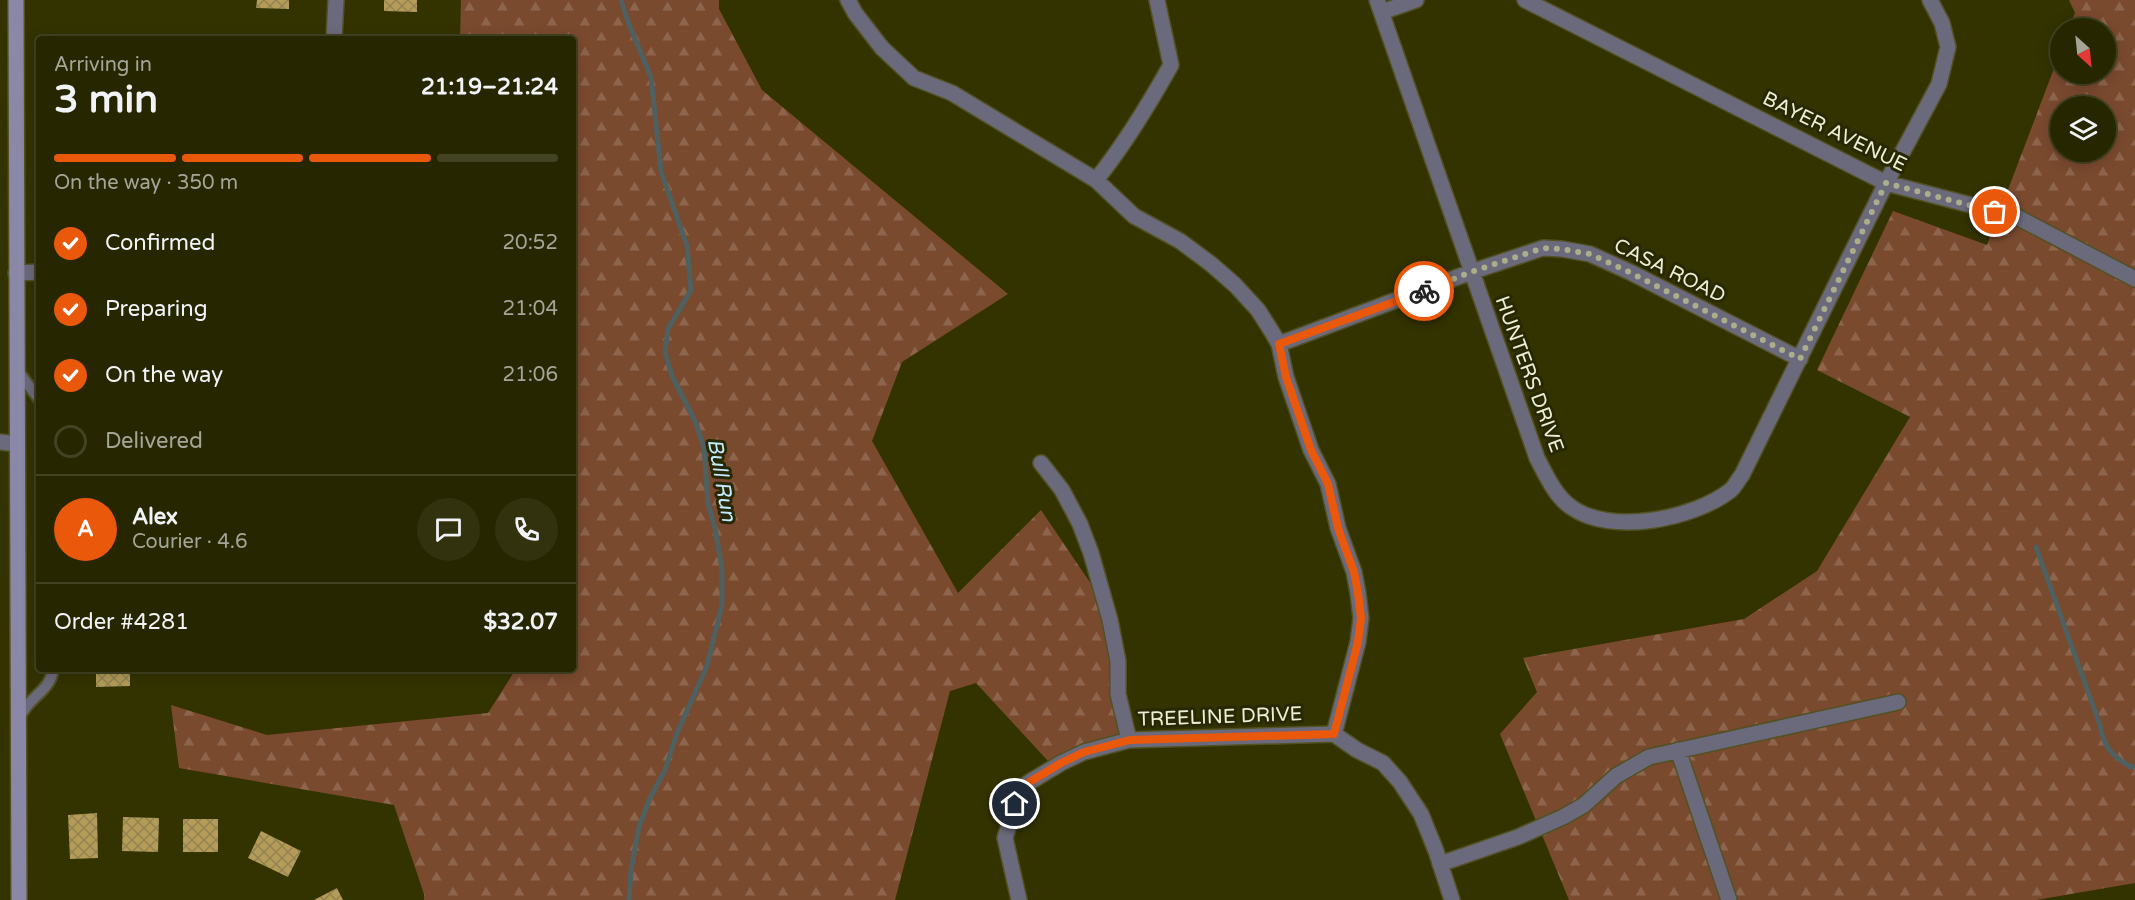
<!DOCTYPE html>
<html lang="en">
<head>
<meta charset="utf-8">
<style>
  :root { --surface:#262600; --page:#32320f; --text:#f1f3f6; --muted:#a4a599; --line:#424322; --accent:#ea580c }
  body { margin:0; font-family:"Varela Round",sans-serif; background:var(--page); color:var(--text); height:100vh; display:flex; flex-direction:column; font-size:22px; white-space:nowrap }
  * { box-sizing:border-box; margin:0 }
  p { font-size:20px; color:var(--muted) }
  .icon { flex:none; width:33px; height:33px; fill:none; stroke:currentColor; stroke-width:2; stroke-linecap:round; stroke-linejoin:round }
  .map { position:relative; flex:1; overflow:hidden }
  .panel { position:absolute; left:36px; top:36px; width:540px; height:636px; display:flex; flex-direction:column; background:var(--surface); border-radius:6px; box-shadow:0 3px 15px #0003,0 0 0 2px var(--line) }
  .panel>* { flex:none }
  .needle { width:39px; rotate:153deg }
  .controls { position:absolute; left:2050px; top:18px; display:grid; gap:12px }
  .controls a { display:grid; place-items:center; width:66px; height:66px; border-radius:50%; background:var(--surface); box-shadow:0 3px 15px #0003,0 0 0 2px var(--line); font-size:30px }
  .pin { position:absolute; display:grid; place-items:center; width:51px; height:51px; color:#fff; margin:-26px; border:3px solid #fff; border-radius:50%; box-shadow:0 2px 6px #0007 }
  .courier { position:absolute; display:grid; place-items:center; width:60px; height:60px; margin:-30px; border:4px solid #ea580c; border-radius:50%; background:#fff; color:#222; box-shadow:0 2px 8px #0007 }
  .summary em { font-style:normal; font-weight:700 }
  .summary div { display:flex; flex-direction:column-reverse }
  .summary { display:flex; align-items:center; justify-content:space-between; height:102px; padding:0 18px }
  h1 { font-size:39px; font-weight:700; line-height:45px }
  .bar { display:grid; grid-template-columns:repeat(4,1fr); gap:9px 6px; align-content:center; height:72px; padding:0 18px }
  .bar i { height:8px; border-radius:4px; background:var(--line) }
  .bar .selected { background:var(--accent) }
  .bar p { grid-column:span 4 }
  .line { display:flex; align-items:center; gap:15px; padding:0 18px; border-top:2px solid var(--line) }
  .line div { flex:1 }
  .round { display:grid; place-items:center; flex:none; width:63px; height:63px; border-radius:32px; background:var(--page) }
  ol { padding:0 18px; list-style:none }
  li { display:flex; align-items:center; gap:18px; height:66px }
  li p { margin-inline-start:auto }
  li .icon { padding:6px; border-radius:50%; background:var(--accent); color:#fff; stroke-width:4 }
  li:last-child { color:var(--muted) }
  li i { width:33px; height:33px; border:3px solid var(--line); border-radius:50% }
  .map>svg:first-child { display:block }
</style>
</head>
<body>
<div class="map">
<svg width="2135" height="900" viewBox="0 0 2135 900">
  <defs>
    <pattern id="forest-firs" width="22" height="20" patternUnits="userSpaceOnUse" patternTransform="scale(1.5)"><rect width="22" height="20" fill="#7a4a2f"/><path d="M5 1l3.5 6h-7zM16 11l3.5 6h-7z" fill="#8d644c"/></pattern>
    <pattern id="building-cross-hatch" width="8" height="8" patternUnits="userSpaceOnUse" patternTransform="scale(1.5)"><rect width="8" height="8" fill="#b49c58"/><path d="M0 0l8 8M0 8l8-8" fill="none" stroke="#938351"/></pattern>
  </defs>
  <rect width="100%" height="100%" fill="#330"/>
  <path fill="url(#forest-firs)" fill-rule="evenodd" d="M461,0h258v9l43,81 246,204 -106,68 -30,79 86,152 83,-83 73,108 11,117 -77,26 -72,-78 -26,8 -55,209h-471v-6l-30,-89 -215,-37 -8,-63 96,30 221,-22 28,-44h57v-630h-113z
    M2069,0h66v883l-99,17h-467l-69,-166 37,-42 -14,-34 221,-39 73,-48 93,-154 -93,-47 76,-159 94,34 74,-195v24h45v-46h-37l6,-15zM2061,106h45v46h-45z"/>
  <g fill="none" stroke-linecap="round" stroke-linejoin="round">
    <path stroke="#4e6060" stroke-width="5" d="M621,0l7,22 23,55 10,94 26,75 4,44 -23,39 -3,23 7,24 24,47 8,25 4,55 7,25 7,41v36l-15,61 -30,67 -12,37 -15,28 -11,29 -8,43 -2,30
      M2036,547l64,178c4,23 12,31 31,42h4"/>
  </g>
  <path fill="url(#building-cross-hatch)" d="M257,0h32v9l-33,-1z
    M384,0h33v12l-33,-1z
    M411,34v5h-33l-1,-4z
    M252,35h34v4h-34z
    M96,669h34v17l-34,1z
    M97,813l1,45 -28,1 -2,-44z
    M123,817l36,1 -1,34 -36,-1z
    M183,819h35v33h-35z
    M261,831l40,20 -13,26 -40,-19z
    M337,888l6,12h-29z"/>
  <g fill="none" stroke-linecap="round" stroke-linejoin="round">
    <defs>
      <path id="lane" d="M17,370l22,29
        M20,717c8,-20 31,-26 33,-48"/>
      <path id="street" d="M848,0l7,13 27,35 32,30 38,15 144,87 38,36 46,25 31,23 24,21 23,25 14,22 7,12 7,33 25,73 17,34 10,44 16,44 4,21 3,25 -3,24 -24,92
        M1377,0l160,458c9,17 18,38 34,49 40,29 123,12 160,-17 4,-4 7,-10 11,-15l144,-292 53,-99 9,-37 -6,-24 -12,-23
        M1525,0l361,183 131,34 118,62
        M1382,12l34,-12
        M334,39l2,-39
        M1096,180c29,-36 52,-74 75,-115l-14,-65
        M16,273l23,-1
        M1279,344l192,-72 72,-24 19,1 28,5 40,18 170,87
        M0,442l17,2
        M1041,463l21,27 18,34 11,29 19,67 8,41v33l11,46
        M1678,750l51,150
        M1440,864l78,-27 45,-20 21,-12 32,-29 33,-19 249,-55
        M1019,900l-14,-62 10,-34 13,-21 33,-20 23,-11 45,-12 205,-6 23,16 26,13 17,19 21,32 15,37 16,49"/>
      <path id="secondary" d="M16,0l3,900"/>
    </defs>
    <use href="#lane" stroke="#515122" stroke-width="14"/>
    <use href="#street" stroke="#515122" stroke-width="18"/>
    <use href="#secondary" stroke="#515122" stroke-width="18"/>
    <use href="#lane" stroke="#6b697c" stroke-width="10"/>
    <use href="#street" stroke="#6b697c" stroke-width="15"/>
    <use href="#secondary" stroke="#8b88a7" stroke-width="15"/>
  </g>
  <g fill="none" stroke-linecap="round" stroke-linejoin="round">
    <path stroke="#acad8a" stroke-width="6" stroke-dasharray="0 10.8" d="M1424,291l47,-19 72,-24 19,1 28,5 39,18 171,87 86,-176 109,29"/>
    <path stroke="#ea580c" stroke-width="8" d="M1015,804l13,-21 33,-20 23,-11 46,-12 204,-6 24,-92 3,-24 -3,-25 -4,-21 -16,-44 -10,-44 -17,-34 -25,-73 -7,-33 145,-53"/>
  </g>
  <g text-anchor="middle" stroke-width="6" stroke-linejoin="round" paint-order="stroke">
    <g font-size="20" fill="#edefd5" stroke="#282904">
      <text transform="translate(1835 131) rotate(26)" y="7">BAYER AVENUE</text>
      <text transform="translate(1670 270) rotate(26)" y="7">CASA ROAD</text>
      <text transform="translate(1530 374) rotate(70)" y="7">HUNTERS DRIVE</text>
      <text transform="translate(1220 716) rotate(-2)" y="7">TREELINE DRIVE</text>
    </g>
    <g font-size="21" font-style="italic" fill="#c2e9fd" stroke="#282904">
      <text transform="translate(722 480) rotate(80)" y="7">Bull Run</text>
    </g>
  </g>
</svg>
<div class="controls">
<a><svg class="needle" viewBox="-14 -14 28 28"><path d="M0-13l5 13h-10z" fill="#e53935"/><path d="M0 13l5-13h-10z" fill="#a4a599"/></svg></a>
<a><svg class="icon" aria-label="layers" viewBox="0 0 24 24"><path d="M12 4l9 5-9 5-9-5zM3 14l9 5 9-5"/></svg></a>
</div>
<div class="pin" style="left:1995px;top:212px;background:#ea580c"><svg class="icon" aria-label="bag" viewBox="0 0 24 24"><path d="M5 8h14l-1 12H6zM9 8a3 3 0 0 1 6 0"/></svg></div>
<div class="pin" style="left:1015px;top:804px;background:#1f2937"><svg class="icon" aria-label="home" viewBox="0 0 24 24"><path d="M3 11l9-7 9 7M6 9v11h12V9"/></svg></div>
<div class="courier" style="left:1424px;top:291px"><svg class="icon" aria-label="bike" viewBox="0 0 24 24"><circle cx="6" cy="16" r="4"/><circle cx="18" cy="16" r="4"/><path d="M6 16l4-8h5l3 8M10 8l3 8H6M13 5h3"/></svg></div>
<section class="panel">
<div class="summary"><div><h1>3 min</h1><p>Arriving in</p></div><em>21:19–21:24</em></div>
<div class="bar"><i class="selected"></i><i class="selected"></i><i class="selected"></i><i></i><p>On the way · 350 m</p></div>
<ol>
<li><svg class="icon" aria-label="check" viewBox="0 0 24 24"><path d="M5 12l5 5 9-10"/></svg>Confirmed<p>20:52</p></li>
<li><svg class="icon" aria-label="check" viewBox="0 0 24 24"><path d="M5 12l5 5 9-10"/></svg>Preparing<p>21:04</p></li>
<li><svg class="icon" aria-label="check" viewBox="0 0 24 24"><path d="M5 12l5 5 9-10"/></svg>On the way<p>21:06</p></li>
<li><i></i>Delivered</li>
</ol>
<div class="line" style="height:108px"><b class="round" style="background:var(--accent);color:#fff">A</b><div><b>Alex</b><p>Courier · 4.6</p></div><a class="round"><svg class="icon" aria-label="chat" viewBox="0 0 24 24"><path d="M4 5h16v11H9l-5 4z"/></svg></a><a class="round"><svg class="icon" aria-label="phone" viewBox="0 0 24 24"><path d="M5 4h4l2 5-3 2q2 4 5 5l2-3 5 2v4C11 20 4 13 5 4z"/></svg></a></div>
<div class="line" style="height:78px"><div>Order #4281</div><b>$32.07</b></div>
</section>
</div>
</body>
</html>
